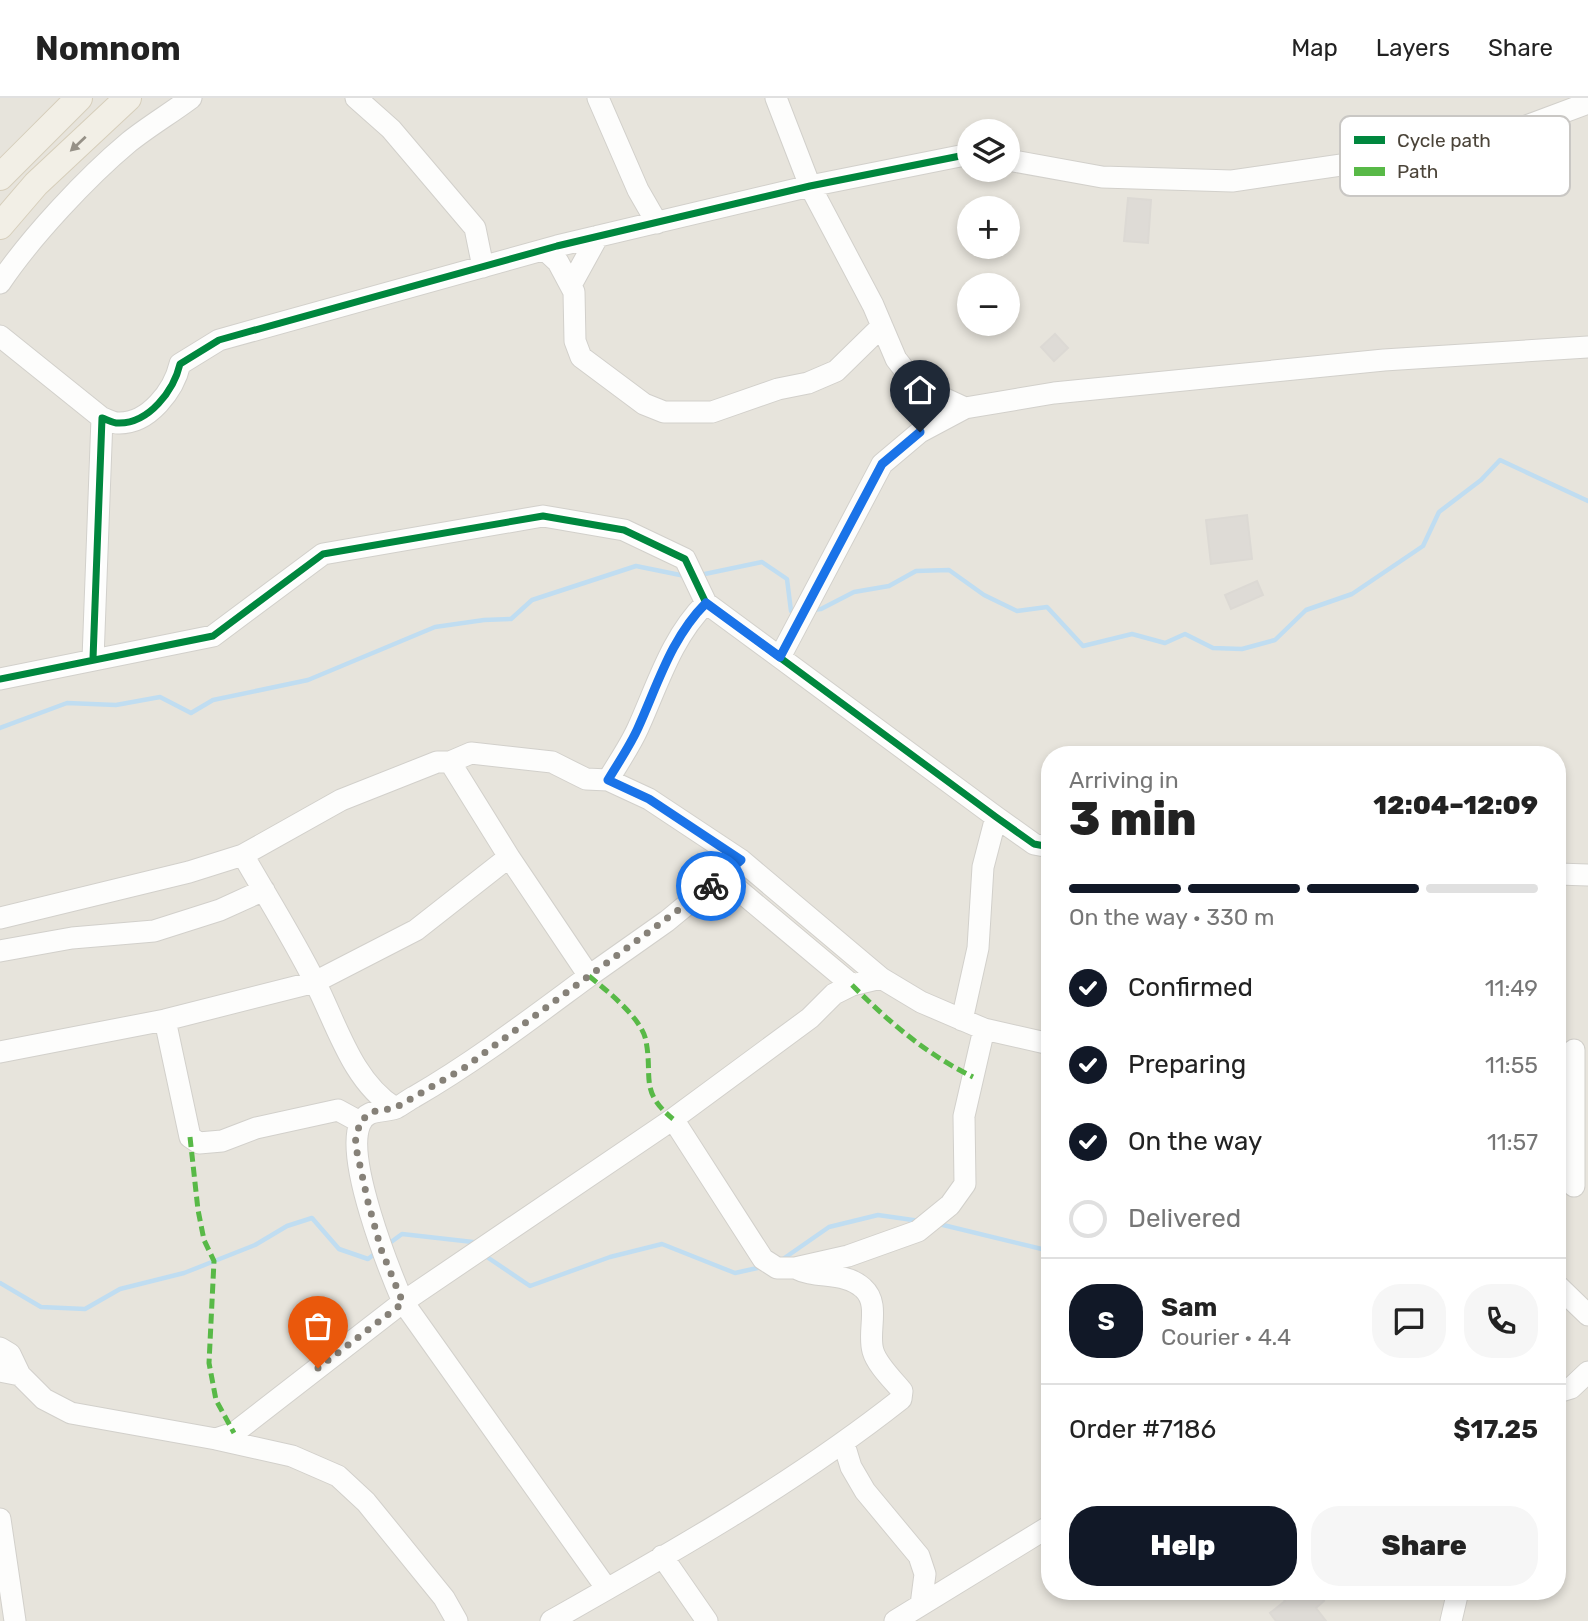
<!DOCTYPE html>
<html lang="en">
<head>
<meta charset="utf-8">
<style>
  :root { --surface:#fff; --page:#f6f6f6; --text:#222; --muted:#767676; --line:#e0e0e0; --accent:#111827 }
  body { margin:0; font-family:Rubik,sans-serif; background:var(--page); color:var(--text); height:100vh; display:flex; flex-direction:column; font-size:26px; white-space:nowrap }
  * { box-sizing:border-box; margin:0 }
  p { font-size:23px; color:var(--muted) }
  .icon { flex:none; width:38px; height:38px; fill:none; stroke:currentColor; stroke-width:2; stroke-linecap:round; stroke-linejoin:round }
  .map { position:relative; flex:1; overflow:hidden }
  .details { position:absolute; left:1041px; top:648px; width:525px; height:854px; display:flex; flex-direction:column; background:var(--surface); border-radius:28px; box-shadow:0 4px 10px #0003 }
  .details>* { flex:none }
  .controls { position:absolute; left:957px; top:21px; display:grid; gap:14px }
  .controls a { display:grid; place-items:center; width:63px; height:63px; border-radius:50%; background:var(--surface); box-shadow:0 4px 10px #0003; font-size:35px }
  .pin { position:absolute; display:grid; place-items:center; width:60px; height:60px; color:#fff; margin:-72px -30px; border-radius:50% 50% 50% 0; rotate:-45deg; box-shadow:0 0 7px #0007 }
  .pin .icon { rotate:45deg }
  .courier { position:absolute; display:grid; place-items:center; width:70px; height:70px; margin:-35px; border:5px solid #1a73e8; border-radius:50%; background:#fff; color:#222; box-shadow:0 2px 9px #0007 }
  .head em { font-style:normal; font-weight:800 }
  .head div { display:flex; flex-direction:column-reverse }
  .head { display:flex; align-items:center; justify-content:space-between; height:119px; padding:0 28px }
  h1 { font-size:46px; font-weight:800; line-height:52px }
  .bar { display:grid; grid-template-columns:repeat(4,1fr); gap:10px 7px; align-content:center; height:84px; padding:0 28px }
  .bar i { height:9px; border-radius:5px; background:var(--line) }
  .bar .selected { background:var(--accent) }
  .bar p { grid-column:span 4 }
  .line { display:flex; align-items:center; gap:18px; padding:0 28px; border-top:2px solid var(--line) }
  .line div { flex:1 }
  .round { display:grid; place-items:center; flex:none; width:74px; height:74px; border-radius:28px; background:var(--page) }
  ol { padding:0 28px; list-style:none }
  li { display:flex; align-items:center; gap:21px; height:77px }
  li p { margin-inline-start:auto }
  li .icon { padding:7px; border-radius:50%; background:var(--accent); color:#fff; stroke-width:4 }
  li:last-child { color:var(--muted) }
  li i { width:38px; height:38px; border:4px solid var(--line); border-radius:50% }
  .primary-button { display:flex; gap:14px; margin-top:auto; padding:14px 28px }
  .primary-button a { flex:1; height:80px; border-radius:28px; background:var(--accent); color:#fff; font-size:28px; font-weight:800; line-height:80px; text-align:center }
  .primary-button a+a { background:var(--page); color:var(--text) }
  header { display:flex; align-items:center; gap:42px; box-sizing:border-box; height:98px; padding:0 35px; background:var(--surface); border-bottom:2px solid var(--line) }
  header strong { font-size:33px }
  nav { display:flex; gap:38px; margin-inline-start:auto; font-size:24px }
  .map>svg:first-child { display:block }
</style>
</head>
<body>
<header>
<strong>Nomnom</strong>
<nav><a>Map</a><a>Layers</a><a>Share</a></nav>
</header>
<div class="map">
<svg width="1588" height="1523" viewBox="0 0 1588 1523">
  <rect width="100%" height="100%" fill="#f4f2ee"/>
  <path fill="#e7e4dc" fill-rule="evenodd" d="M0,0h1588v1523h-1588zM970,33h38v39h-38zM970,110h38v39h-38zM970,187h38v39h-38zM1050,656h508v837h-508z"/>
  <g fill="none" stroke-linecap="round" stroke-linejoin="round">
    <path stroke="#c0ddf1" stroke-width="4.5" d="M700,477l62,-13 25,17 4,32h5
      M812,512l9,-1 33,-17 35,-6 27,-15 33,-1 35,25 33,16 30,-4 36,39 49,-12 33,9 20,-9 28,14 29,1 33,-9 31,-30 46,-16 71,-48 16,-34 42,-32 19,-20 88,41
      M0,630l67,-25 49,2 44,-8 31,16 22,-13 95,-20 127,-53 49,-7 27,-1 21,-19 104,-34 49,10
      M939,1126l111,27
      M387,1147l15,-11 71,8 3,5
      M484,1157l46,31 80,-29 52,-13 73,29 27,-6
      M783,1161l46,-32 49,-12 42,6
      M0,1185l41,24 44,2 35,-20 64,-16 71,-28 32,-19 25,-8 27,31 29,10 9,-7"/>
  </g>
  <path fill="#dedbd6" stroke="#dcd9d4" stroke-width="2" d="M1128,100l23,2 -3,43 -24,-2z
    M1055,236l13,14 -14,13 -13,-14z
    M1247,417l5,44 -41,5 -5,-44z
    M1257,483l6,14 -32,14 -6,-14z
    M1277,1493h39l8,10 -8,7 10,13h-50l-6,-8 15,-12z"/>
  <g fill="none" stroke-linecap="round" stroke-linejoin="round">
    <defs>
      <path id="minor" d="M356,0l35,31 84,99 8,39
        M598,0l40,92 19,33
        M776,0l34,88 63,119 23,54 21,27 48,22
        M1008,62l94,17 130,4 164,-24 117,-26 75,-28
        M545,152l13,12 16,30 1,49 6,16 63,47 20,8h48l66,-23 30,-6 28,-12 46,-45
        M0,185c30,-45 87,-106 129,-141 20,-16 42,-29 62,-44
        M571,187l27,-49
        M0,238l102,82
        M780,559l102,-193 38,-32 45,-24 89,-15 330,-33 204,-13
        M93,561l9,-241c4,1 11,5 16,5 31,1 56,-33 62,-59l39,-24 338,-94 253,-60 160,-32
        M0,581l213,-43 110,-82 220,-38 81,14 61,29 21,44 290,214 38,27 16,3
        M608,682c10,-17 22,-34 30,-52 20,-44 33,-90 68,-125
        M243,757c24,42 50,83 72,127 22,43 37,99 80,126
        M1558,776l30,1
        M723,779l129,108
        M0,820l189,-46 54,-17 98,-55 96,-38h13l21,-9 81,9 34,17 22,1 41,19 92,61 140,118 40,24 63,27 66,15
        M0,853l72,-13 82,-7 66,-21 44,-20
        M589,878l78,-55 74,-61
        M165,922l25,117 9,6 23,-2 34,-13 82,-18 22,12
        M962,922l16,-72 5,-81 13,-50
        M0,954l165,-32 150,-38 101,-52 93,-73 -59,-95
        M673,1021l90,140 14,9h18l53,-12 70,-25 32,-26 15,-21 -1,-68 20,-87
        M1574,1088v-136
        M1558,1188l30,29
        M0,1250l10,6 10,21
        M0,1273l20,4 24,24 27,14 145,26 18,-6 169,-131c-15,-35 -58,-143 -43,-178 7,-16 22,-11 36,-16 6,-3 12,-8 18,-11 62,-36 118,-79 175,-121l-80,-119
        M1558,1294l13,-4 17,-16
        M216,1341l76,17 46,20 28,26 78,96 13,23
        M844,1346l7,23 14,24 54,65 6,18 -4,31
        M0,1421l15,102
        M662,1458l45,65
        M607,1491l-204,-287 270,-183 137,-101 24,-24 18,-9 29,-7
        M551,1523c120,-68 241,-136 350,-222l1,-8c-9,-11 -25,-26 -29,-40 -6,-20 8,-47 -10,-63 -18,-17 -47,-9 -68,-20
        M895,1523l155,-95
        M1451,1523l7,-30"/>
      <path id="major" d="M0,79l79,-79
        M0,128l36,-42 92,-86"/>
    </defs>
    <use href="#minor" stroke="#d2d0cb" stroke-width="23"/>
    <use href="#major" stroke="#d6cebb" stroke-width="28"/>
    <use href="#minor" stroke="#fdfdfc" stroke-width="21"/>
    <use href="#major" stroke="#f2efe6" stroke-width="26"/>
    <path stroke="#58b947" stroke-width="5" stroke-dasharray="10 5" stroke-linecap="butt" d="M589,878c18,15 53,42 57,65 7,37 -7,50 27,78
      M852,887c37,37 74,69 121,92
      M190,1039l8,73 6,30 10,21 -5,102 7,37 18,33"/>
    <defs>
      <path id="cycleway" d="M93,561l9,-241c4,1 11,5 16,5 31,1 56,-33 62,-59l39,-24 338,-94 253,-60 160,-32
        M0,581l213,-43 110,-82 220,-38 81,14 61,29 21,44 290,214 38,27 16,3"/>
    </defs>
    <use href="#cycleway" stroke="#fff" stroke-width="11"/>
    <use href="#cycleway" stroke="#00873e" stroke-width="7"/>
  </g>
  <defs><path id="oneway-solid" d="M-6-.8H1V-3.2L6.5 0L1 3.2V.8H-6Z" transform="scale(1.75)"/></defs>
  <use fill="#969187" href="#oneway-solid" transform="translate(78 46) rotate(137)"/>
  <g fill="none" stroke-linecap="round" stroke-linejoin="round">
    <path stroke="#868178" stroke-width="7" stroke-dasharray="0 12.6" d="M318,1270l85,-65 -22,-54 -13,-47 -13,-59 5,-21 11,-10 24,-4 69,-40 247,-182"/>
    <path stroke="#1a73e8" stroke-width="9" d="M711,788l30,-26 -92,-61 -41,-19c10,-17 22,-34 30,-52 20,-44 33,-90 68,-125l74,54 102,-193 38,-32"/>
  </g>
  <rect x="1340" y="18" width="230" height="80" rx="10" fill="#fff" stroke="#c9c7c4" stroke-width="2"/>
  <rect x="1354" y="38" width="31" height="8" fill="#00873e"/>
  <rect x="1354" y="69" width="31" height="9" fill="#58b947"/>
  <g font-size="19" fill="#4b4439">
    <text x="1397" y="49">Cycle path</text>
    <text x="1397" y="80">Path</text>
  </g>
</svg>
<div class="controls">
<a><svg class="icon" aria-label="layers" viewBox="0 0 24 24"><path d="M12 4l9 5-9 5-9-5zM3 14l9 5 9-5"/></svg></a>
<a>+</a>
<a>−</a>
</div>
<div class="pin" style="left:318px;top:1270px;background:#ea580c"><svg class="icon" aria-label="bag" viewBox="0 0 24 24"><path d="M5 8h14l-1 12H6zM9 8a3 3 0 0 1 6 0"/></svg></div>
<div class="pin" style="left:920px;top:334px;background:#1f2937"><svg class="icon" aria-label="home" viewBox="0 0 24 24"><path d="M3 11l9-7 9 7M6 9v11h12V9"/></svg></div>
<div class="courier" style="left:711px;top:788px"><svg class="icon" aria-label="bike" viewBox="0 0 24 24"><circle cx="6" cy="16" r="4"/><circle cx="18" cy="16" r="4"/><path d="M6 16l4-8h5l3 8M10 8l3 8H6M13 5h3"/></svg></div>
<section class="details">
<div class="head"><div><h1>3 min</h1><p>Arriving in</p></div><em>12:04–12:09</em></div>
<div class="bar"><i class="selected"></i><i class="selected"></i><i class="selected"></i><i></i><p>On the way · 330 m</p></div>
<ol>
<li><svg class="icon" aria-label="check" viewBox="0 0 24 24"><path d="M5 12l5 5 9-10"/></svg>Confirmed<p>11:49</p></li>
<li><svg class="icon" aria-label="check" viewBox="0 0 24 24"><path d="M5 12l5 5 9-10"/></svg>Preparing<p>11:55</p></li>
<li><svg class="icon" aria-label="check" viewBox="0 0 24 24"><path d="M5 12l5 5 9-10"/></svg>On the way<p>11:57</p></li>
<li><i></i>Delivered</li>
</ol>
<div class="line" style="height:126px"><b class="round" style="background:var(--accent);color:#fff">S</b><div><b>Sam</b><p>Courier · 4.4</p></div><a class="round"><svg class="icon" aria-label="chat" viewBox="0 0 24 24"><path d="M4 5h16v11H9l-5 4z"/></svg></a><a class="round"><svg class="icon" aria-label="phone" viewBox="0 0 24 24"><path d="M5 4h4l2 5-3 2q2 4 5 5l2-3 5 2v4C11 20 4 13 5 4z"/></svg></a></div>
<div class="line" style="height:91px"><div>Order #7186</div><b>$17.25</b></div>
<div class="primary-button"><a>Help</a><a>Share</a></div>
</section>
</div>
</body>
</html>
